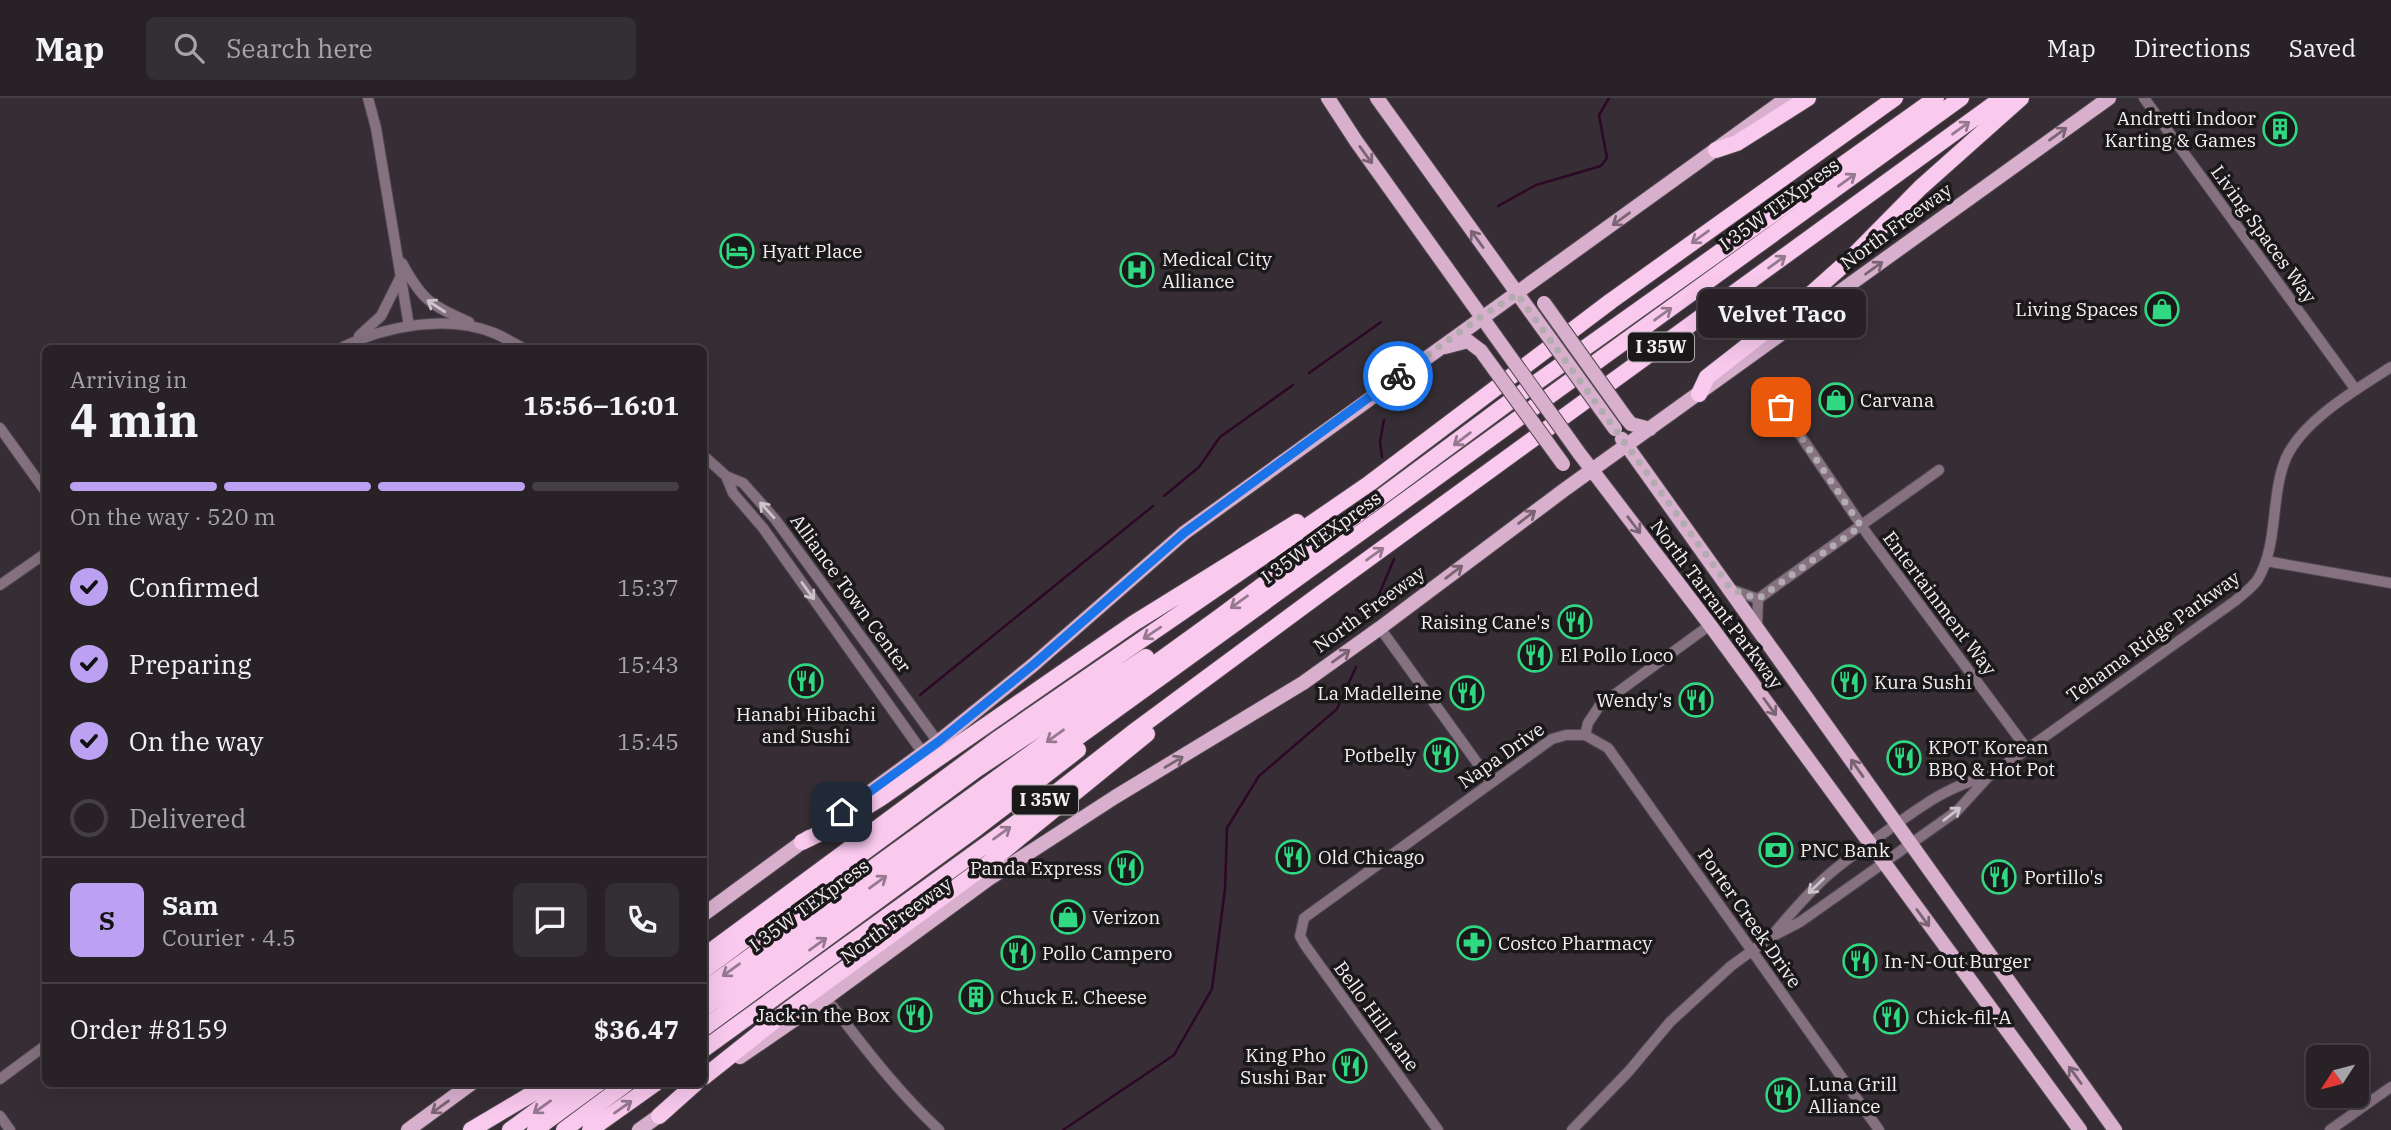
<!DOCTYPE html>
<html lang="en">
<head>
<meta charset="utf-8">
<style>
  :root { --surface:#282227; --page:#342f33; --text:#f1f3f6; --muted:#a5a4a7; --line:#443f44; --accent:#bca0f2 }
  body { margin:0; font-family:"IBM Plex Serif",serif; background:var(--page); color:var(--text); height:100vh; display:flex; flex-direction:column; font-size:26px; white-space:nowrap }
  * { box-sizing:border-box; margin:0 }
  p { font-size:23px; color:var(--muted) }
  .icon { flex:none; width:38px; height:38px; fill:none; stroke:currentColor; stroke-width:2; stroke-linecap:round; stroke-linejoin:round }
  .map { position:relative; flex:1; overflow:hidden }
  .sheet { position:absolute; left:42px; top:247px; width:665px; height:742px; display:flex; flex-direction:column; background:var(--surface); border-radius:10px; box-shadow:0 7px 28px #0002,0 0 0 2px var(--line) }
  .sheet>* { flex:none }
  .needle { width:46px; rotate:234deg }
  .controls { position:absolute; left:2306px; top:947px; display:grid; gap:14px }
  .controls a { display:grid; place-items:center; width:63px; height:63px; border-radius:10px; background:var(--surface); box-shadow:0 7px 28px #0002,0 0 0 2px var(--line); font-size:35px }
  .pin { position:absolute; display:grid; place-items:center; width:60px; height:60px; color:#fff; margin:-30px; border-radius:14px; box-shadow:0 4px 10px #0006 }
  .courier { position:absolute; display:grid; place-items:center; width:70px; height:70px; margin:-35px; border:5px solid #1a73e8; border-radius:50%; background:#fff; color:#222; box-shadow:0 2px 9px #0007 }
  .bubble { position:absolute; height:49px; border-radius:10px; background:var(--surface); box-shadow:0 7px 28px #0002,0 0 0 2px var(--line); font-size:23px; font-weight:700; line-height:49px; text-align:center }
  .overview em { font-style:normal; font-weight:700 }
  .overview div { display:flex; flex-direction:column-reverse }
  .overview { display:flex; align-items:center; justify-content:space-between; height:119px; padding:0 28px }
  h1 { font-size:46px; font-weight:700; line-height:52px }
  .bar { display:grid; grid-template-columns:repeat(4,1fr); gap:10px 7px; align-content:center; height:84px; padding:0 28px }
  .bar i { height:9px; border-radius:5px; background:var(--line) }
  .bar .current { background:var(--accent) }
  .bar p { grid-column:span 4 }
  .line { display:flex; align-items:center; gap:18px; padding:0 28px; border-top:2px solid var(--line) }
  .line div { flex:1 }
  .round { display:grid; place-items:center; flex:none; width:74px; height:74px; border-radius:10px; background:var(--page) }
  ol { padding:0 28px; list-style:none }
  li { display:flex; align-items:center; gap:21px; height:77px }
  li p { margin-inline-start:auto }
  li .icon { padding:7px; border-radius:50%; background:var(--accent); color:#111; stroke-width:4 }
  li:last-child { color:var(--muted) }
  li i { width:38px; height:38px; border:4px solid var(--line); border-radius:50% }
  header { display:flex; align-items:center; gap:42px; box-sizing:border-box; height:98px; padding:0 35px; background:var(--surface); border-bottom:2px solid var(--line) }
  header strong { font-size:33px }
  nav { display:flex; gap:38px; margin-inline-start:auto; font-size:24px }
  .search { width:490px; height:63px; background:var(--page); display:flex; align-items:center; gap:18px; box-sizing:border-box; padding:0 24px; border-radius:10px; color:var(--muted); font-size:26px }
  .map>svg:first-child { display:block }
</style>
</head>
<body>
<header>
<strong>Map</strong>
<div class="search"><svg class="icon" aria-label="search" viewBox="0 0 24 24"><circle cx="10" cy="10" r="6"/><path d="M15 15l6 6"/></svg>Search here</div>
<nav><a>Map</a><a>Directions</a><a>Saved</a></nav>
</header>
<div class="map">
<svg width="2391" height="1032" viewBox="0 0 2391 1032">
  <rect width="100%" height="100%" fill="#362e34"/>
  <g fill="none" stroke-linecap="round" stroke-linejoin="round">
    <path stroke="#2c0826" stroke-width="2.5" d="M1498,108l38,-21 65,-19 6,-8 -8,-43 10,-17
      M1309,275l72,-51
      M1382,359l-2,-15 4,-22
      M1164,398l35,-29 21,-30 73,-52
      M1377,501l17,-40
      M920,597l233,-189
      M1063,1032l111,-75 38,-66 13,-100 2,-61 32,-52 78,-67 19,-42"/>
    <defs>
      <path id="minor" d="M368,0l8,30 33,198
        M2144,0l212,292
        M402,165c20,37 28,42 67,59
        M359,238l22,-20 20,-40
        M341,250c43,-22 106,-34 153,-15 10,4 19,10 29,15
        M1781,309l87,128 159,214
        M0,330l46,64
        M704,358l22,20 17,7 32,36 163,223
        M726,378l7,17 30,35 160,225
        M2266,463l125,22
        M0,487l46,-32
        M1730,491l28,10 -1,28
        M1758,501c60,-44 121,-86 181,-129
        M1380,530l111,154
        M1585,637l23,13 271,382
        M1775,834c17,-20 33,-39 52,-56 19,-17 41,-31 61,-46 31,-22 62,-46 100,-53
        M826,900c36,46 70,92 113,132
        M0,981l46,-34
        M0,1018l10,14
        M1438,1032l-133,-185 -5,-9 4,-18 248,-179 14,-4h19l3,-12 12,-18 110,-80
        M1572,1032l57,-59 41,-49 61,-56 40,-29 29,-15 157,-111 31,-34 247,-176c8,-7 18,-14 23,-22 21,-36 12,-83 28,-121 17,-38 71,-69 105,-91
        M2330,1032l61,-43"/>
      <path id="major" d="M1328,0l28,43 140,196
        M1377,0l153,213
        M1445,249l23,-6 13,10
        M1626,320l5,6 19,5
        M1622,341l493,691
        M1579,355l131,172 370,505
        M825,727l113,-83 95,-77 151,-132 603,-435
        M704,816l105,-77
        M740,959l86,-59 161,-118 128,-83 188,-114 77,-55 184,-138 545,-392
        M408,1032l64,-47
        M639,1032l28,-20"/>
      <path id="highway" d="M1716,52l21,-7 71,-45
        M1699,296l8,-17 86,-67 56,-50 71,-72 101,-90
        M802,744l37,-18 42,-26 253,-175 163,-101
        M704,858l295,-218 371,-255 241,-182 284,-203
        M704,872l273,-201 169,-112
        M704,892l514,-372 298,-221 420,-299
        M704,910l1257,-910
        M704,930l273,-200 101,-78
        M704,951l323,-234 105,-82 188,-139 682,-496
        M704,979l84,-67 197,-144 162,-132
        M659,1018l37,-33
        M471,1032l79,-47
        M510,1032l64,-47
        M535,1032l64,-47
        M564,1032l63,-47
        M590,1032l66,-47"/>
    </defs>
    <use href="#minor" stroke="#51494f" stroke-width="12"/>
    <use href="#major" stroke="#51494f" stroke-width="16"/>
    <use href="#highway" stroke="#51494f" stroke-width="18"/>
    <use href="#minor" stroke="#857180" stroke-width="10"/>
    <use href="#major" stroke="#d8b0ce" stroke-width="14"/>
    <use href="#highway" stroke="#f9c9ee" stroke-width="16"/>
    <defs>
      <path id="major-bridge" d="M1544,205l82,115
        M1530,213l85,118
        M1496,239l83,116
        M1481,253l82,113"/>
    </defs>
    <use href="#major-bridge" stroke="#51494f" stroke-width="16" stroke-linecap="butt"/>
    <use href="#major-bridge" stroke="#d8b0ce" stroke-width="14"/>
  </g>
  <defs><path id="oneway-shaft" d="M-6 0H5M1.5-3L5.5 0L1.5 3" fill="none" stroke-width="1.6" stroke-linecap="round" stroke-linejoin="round" transform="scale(1.75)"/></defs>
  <g stroke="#95798f">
    <use href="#oneway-shaft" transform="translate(1961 30) rotate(-36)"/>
    <use href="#oneway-shaft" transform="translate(1847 82) rotate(-36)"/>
    <use href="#oneway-shaft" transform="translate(1700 139) rotate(144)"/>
    <use href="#oneway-shaft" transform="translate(1777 164) rotate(-36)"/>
    <use href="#oneway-shaft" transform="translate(1663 216) rotate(-36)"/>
    <use href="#oneway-shaft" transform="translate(1462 341) rotate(143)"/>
    <use href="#oneway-shaft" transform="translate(1375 456) rotate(-36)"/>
    <use href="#oneway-shaft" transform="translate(1239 504) rotate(144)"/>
    <use href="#oneway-shaft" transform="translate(1152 535) rotate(146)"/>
    <use href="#oneway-shaft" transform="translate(1055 638) rotate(144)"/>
    <use href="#oneway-shaft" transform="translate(1002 735) rotate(-36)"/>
    <use href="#oneway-shaft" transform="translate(878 784) rotate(-36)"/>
    <use href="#oneway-shaft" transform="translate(818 846) rotate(-36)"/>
    <use href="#oneway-shaft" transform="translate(731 872) rotate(144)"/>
    <use href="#oneway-shaft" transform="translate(542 1009) rotate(144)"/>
    <use href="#oneway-shaft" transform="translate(623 1009) rotate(-35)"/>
  </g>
  <g stroke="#7a6474">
    <use href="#oneway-shaft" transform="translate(2058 36) rotate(-36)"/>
    <use href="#oneway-shaft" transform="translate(1366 57) rotate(54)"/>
    <use href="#oneway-shaft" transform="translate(1621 121) rotate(144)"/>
    <use href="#oneway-shaft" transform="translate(1477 141) rotate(-126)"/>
    <use href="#oneway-shaft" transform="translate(1874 170) rotate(-36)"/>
    <use href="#oneway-shaft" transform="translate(1527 419) rotate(-37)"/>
    <use href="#oneway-shaft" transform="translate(1634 427) rotate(53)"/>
    <use href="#oneway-shaft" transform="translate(1454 474) rotate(-37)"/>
    <use href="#oneway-shaft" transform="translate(1341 558) rotate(-35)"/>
    <use href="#oneway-shaft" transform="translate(1770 609) rotate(54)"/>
    <use href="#oneway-shaft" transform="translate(1174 664) rotate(-31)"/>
    <use href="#oneway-shaft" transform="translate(1857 670) rotate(-125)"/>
    <use href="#oneway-shaft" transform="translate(1923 820) rotate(54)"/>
    <use href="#oneway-shaft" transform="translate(2075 977) rotate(-126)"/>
    <use href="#oneway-shaft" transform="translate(440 1009) rotate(144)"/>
  </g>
  <g stroke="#cdc3cb">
    <use href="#oneway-shaft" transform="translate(436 208) rotate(-147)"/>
    <use href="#oneway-shaft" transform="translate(767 412) rotate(-132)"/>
    <use href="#oneway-shaft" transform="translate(808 493) rotate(54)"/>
    <use href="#oneway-shaft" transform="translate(1952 716) rotate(-38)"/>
    <use href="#oneway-shaft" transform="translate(1816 788) rotate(136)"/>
  </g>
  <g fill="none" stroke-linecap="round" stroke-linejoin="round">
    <path stroke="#b2abb0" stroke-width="7" stroke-dasharray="0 12.6" d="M1398,278l84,-60 35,-22 214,295 27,10 103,-73 -80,-119"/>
    <path stroke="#1a73e8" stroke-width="9" d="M842,714l96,-70 95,-77 151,-132 214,-157"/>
  </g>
  <defs>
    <symbol id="building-ring" viewBox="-11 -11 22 22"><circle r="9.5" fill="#1b181a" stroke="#31d882" stroke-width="1.5"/><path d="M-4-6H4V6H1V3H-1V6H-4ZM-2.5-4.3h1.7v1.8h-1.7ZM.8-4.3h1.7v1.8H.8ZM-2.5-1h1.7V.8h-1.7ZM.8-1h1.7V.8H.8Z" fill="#31d882"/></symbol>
    <symbol id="hotel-ring" viewBox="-11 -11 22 22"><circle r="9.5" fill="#1b181a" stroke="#31d882" stroke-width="1.5"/><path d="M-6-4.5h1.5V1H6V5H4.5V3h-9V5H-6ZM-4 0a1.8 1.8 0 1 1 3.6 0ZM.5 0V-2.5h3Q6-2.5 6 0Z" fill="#31d882"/></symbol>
    <symbol id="hospital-ring" viewBox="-11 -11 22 22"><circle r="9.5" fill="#1b181a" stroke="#31d882" stroke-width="1.5"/><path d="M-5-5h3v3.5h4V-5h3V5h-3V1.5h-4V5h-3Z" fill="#31d882"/></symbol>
    <symbol id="shop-ring" viewBox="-11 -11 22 22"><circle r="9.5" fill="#1b181a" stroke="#31d882" stroke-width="1.5"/><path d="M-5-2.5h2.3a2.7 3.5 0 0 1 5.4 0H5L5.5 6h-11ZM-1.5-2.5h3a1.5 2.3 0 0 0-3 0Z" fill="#31d882"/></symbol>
    <symbol id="restaurant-ring" viewBox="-11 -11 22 22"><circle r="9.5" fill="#1b181a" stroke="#31d882" stroke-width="1.5"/><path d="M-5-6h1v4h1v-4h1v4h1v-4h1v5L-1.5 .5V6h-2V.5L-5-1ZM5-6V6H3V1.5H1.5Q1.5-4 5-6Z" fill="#31d882"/></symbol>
    <symbol id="bank-ring" viewBox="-11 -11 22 22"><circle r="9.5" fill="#1b181a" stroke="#31d882" stroke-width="1.5"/><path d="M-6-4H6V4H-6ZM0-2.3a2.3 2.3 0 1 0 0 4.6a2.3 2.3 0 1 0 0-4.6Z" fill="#31d882"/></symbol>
    <symbol id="pharmacy-ring" viewBox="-11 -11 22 22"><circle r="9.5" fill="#1b181a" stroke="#31d882" stroke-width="1.5"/><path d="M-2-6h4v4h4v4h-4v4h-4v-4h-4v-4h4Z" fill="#31d882"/></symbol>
  </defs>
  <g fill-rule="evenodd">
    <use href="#building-ring" x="2261" y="12" width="38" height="38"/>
    <use href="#hotel-ring" x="718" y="134" width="38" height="38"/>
    <use href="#hospital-ring" x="1118" y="153" width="38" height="38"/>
    <use href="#shop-ring" x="2143" y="192" width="38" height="38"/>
    <use href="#shop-ring" x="1817" y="283" width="38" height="38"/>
    <use href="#restaurant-ring" x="1556" y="505" width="38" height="38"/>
    <use href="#restaurant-ring" x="1516" y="538" width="38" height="38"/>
    <use href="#restaurant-ring" x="787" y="564" width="38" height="38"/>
    <use href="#restaurant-ring" x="1830" y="565" width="38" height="38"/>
    <use href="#restaurant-ring" x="1448" y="576" width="38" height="38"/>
    <use href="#restaurant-ring" x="1677" y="583" width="38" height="38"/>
    <use href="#restaurant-ring" x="1422" y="638" width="38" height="38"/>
    <use href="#restaurant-ring" x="1885" y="641" width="38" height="38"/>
    <use href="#bank-ring" x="1757" y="733" width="38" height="38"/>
    <use href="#restaurant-ring" x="1274" y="740" width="38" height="38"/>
    <use href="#restaurant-ring" x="1107" y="751" width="38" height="38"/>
    <use href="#restaurant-ring" x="1980" y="760" width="38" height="38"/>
    <use href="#shop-ring" x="1049" y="800" width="38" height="38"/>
    <use href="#pharmacy-ring" x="1455" y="826" width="38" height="38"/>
    <use href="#restaurant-ring" x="999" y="836" width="38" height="38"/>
    <use href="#restaurant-ring" x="1841" y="844" width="38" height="38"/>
    <use href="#building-ring" x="957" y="880" width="38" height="38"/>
    <use href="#restaurant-ring" x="896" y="898" width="38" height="38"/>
    <use href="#restaurant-ring" x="1872" y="900" width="38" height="38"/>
    <use href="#restaurant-ring" x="1331" y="949" width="38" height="38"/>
    <use href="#restaurant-ring" x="1764" y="978" width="38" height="38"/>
  </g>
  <g text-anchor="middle" stroke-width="7" stroke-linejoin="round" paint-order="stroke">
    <g fill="#1b181a" stroke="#b3aeb2" stroke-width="2">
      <rect x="1628" y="234.5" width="66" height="29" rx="5"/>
      <rect x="1012" y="687.5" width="66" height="29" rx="5"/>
    </g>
    <g font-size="18" font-weight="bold" fill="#f4eff3">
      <text x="1661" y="255">I 35W</text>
      <text x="1045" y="708">I 35W</text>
    </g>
    <g font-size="19" fill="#f4eff3" stroke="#1b181a" text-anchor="start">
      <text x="2256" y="27" text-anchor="end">Andretti Indoor<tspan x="2256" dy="22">Karting &amp; Games</tspan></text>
      <text x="762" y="160">Hyatt Place</text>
      <text x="1162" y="168">Medical City<tspan x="1162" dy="22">Alliance</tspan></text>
      <text x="2138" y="218" text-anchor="end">Living Spaces</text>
      <text x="1860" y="309">Carvana</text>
      <text x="1550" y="531" text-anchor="end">Raising Cane's</text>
      <text x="1560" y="564">El Pollo Loco</text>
      <text x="1874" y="591">Kura Sushi</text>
      <text x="1442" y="602" text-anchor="end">La Madelleine</text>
      <text x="1672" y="609" text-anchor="end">Wendy's</text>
      <text x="806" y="623" text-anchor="middle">Hanabi Hibachi<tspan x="806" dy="22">and Sushi</tspan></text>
      <text x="1928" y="656">KPOT Korean<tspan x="1928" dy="22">BBQ &amp; Hot Pot</tspan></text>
      <text x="1416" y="664" text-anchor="end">Potbelly</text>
      <text x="1800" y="759">PNC Bank</text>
      <text x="1318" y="766">Old Chicago</text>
      <text x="1102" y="777" text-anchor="end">Panda Express</text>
      <text x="2024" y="786">Portillo's</text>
      <text x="1092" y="826">Verizon</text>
      <text x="1498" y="852">Costco Pharmacy</text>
      <text x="1042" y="862">Pollo Campero</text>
      <text x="1884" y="870">In-N-Out Burger</text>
      <text x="1000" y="906">Chuck E. Cheese</text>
      <text x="890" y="924" text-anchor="end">Jack in the Box</text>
      <text x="1916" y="926">Chick-fil-A</text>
      <text x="1326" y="964" text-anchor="end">King Pho<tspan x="1326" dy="22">Sushi Bar</tspan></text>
      <text x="1808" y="993">Luna Grill<tspan x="1808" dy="22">Alliance</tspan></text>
    </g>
    <g font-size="19" fill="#f4eff3" stroke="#1b181a">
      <text transform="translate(1779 106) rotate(-36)" y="7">I 35W TEXpress</text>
      <text transform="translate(1896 128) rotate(-36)" y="7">North Freeway</text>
      <text transform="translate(2264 136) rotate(54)" y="7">Living Spaces Way</text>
      <text transform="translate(1321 439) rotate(-36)" y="7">I 35W TEXpress</text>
      <text transform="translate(851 495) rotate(54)" y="7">Alliance Town Center</text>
      <text transform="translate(1940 505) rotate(53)" y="7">Entertainment Way</text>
      <text transform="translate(1717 506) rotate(53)" y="7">North Tarrant Parkway</text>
      <text transform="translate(1369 511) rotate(-36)" y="7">North Freeway</text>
      <text transform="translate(2153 538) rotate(-36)" y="7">Tehama Ridge Parkway</text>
      <text transform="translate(1501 657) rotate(-35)" y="7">Napa Drive</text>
      <text transform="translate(809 807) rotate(-36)" y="7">I 35W TEXpress</text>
      <text transform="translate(1750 820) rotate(55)" y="7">Porter Creek Drive</text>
      <text transform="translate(896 822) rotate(-36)" y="7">North Freeway</text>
      <text transform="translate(1377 918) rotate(54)" y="7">Bello Hill Lane</text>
    </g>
  </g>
</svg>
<div class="controls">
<a><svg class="needle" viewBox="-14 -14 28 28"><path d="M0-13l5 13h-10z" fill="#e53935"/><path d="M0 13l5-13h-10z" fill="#a5a4a7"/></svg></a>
</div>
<div class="pin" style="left:1781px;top:309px;background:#ea580c"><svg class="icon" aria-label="bag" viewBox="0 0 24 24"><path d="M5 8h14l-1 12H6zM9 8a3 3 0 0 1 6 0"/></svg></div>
<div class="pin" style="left:842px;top:714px;background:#1f2937"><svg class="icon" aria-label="home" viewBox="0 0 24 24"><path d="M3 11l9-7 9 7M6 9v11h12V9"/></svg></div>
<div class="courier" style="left:1398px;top:278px"><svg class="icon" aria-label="bike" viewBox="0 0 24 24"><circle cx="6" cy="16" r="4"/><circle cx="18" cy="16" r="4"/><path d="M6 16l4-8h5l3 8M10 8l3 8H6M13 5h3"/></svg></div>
<div class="bubble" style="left:1698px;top:191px;width:168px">Velvet Taco</div>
<section class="sheet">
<div class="overview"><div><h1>4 min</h1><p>Arriving in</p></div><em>15:56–16:01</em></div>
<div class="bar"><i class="current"></i><i class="current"></i><i class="current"></i><i></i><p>On the way · 520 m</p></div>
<ol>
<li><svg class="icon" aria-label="check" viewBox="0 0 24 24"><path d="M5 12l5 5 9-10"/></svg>Confirmed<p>15:37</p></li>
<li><svg class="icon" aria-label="check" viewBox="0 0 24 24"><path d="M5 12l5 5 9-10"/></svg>Preparing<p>15:43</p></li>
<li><svg class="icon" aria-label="check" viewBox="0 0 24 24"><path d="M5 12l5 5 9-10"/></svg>On the way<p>15:45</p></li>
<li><i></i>Delivered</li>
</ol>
<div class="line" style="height:126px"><b class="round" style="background:var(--accent);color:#111">S</b><div><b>Sam</b><p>Courier · 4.5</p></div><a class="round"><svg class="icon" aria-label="chat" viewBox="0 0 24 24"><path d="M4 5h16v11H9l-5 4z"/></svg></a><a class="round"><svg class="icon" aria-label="phone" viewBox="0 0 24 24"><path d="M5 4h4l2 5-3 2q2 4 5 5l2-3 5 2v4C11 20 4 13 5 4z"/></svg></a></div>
<div class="line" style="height:91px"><div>Order #8159</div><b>$36.47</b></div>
</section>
</div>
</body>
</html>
